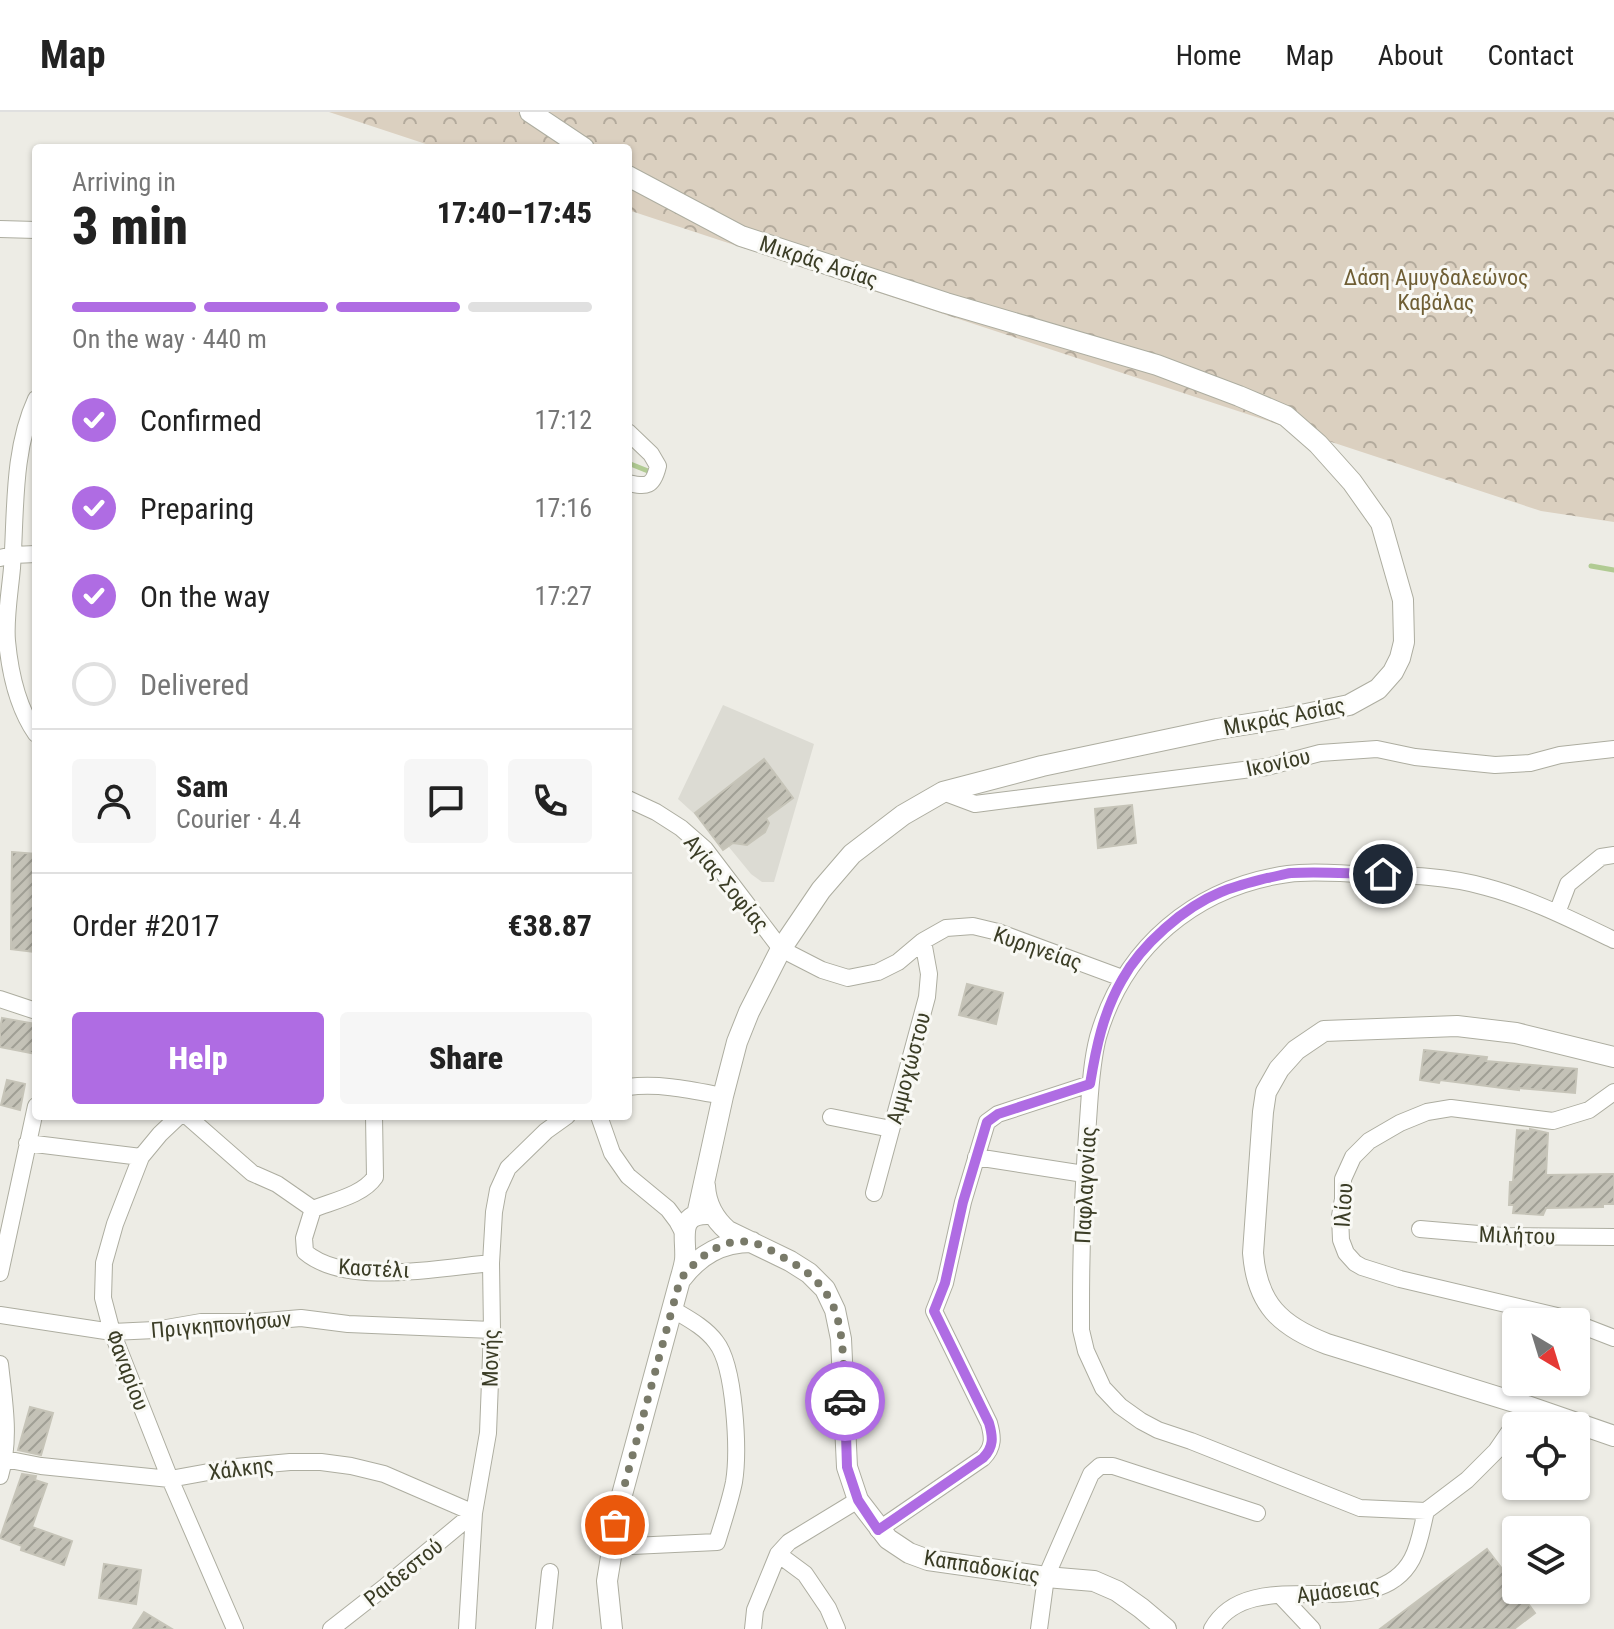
<!DOCTYPE html>
<html lang="en">
<head>
<meta charset="utf-8">
<style>
  :root { --surface:#fff; --page:#f6f6f6; --text:#222; --muted:#767676; --line:#e0e0e0; --accent:#af6ce3 }
  body { margin:0; font-family:"Roboto Condensed",sans-serif; background:var(--page); color:var(--text); height:100vh; display:flex; flex-direction:column; font-size:30px; white-space:nowrap }
  * { box-sizing:border-box; margin:0 }
  p { font-size:26px; color:var(--muted) }
  .icon { flex:none; width:44px; height:44px; fill:none; stroke:currentColor; stroke-width:2; stroke-linecap:round; stroke-linejoin:round }
  .map { position:relative; flex:1; overflow:hidden }
  .panel { position:absolute; left:32px; top:32px; width:600px; height:976px; display:flex; flex-direction:column; background:var(--surface); border-radius:8px; box-shadow:0 2px 6px #0004 }
  .panel>* { flex:none }
  .needle { width:52px; rotate:142deg }
  .buttons { position:absolute; left:1502px; top:1196px; display:grid; gap:16px }
  .buttons a { display:grid; place-items:center; width:88px; height:88px; border-radius:8px; background:var(--surface); box-shadow:0 2px 6px #0004; font-size:40px }
  .pin { position:absolute; display:grid; place-items:center; width:68px; height:68px; color:#fff; margin:-34px; border:4px solid #fff; border-radius:50%; box-shadow:0 2px 8px #0007 }
  .courier { position:absolute; display:grid; place-items:center; width:80px; height:80px; margin:-40px; border:6px solid #af6ce3; border-radius:50%; background:#fff; color:#222; box-shadow:0 2px 10px #0007 }
  .headline em { font-style:normal; font-weight:800 }
  .headline div { display:flex; flex-direction:column-reverse }
  .headline { display:flex; align-items:center; justify-content:space-between; height:136px; padding:0 40px }
  h1 { font-size:52px; font-weight:800; line-height:60px }
  .bar { display:grid; grid-template-columns:repeat(4,1fr); gap:12px 8px; align-content:center; height:96px; padding:0 40px }
  .bar i { height:10px; border-radius:6px; background:var(--line) }
  .bar .on { background:var(--accent) }
  .bar p { grid-column:span 4 }
  .line { display:flex; align-items:center; gap:20px; padding:0 40px; border-top:2px solid var(--line) }
  .line div { flex:1 }
  .round { display:grid; place-items:center; flex:none; width:84px; height:84px; border-radius:8px; background:var(--page) }
  ol { padding:0 40px; list-style:none }
  li { display:flex; align-items:center; gap:24px; height:88px }
  li p { margin-inline-start:auto }
  li .icon { padding:8px; border-radius:50%; background:var(--accent); color:#fff; stroke-width:4 }
  li:last-child { color:var(--muted) }
  li i { width:44px; height:44px; border:4px solid var(--line); border-radius:50% }
  .button { display:flex; gap:16px; margin-top:auto; padding:16px 40px }
  .button a { flex:1; height:92px; border-radius:8px; background:var(--accent); color:#fff; font-size:32px; font-weight:800; line-height:92px; text-align:center }
  .button a+a { background:var(--page); color:var(--text) }
  header { display:flex; align-items:center; gap:48px; box-sizing:border-box; height:112px; padding:0 40px; background:var(--surface); border-bottom:2px solid var(--line) }
  header strong { font-size:38px }
  nav { display:flex; gap:44px; margin-inline-start:auto; font-size:28px }
  .map>svg:first-child { display:block }
</style>
</head>
<body>
<header>
<strong>Map</strong>
<nav><a>Home</a><a>Map</a><a>About</a><a>Contact</a></nav>
</header>
<div class="map">
<svg width="1614" height="1517" viewBox="0 0 1614 1517">
  <defs>
    <pattern id="forest-crowns" width="20" height="18" patternUnits="userSpaceOnUse" patternTransform="scale(2)"><rect width="20" height="18" fill="#dbd0c0"/><path d="M2 6a3 3 0 1 1 6 0M12 15a3 3 0 1 1 6 0" fill="none" stroke="#b3aa9c"/></pattern>
    <pattern id="building-hatch" width="6" height="6" patternUnits="userSpaceOnUse" patternTransform="scale(2)"><rect width="6" height="6" fill="#c4c2b7"/><path d="M-1 1l2-2M0 6l6-6M5 7l2-2" fill="none" stroke="#a09f95"/></pattern>
  </defs>
  <rect width="100%" height="100%" fill="#edece5"/>
  <path fill="#dcdbd3" d="M723,593l91,39 -40,138h-12l-11,-8 -27,-33 -46,-42z"/>
  <path fill="url(#forest-crowns)" d="M329,0h1285v410l-73,-11 -913,-301v-62h-190z"/>
  <g fill="none" stroke-linecap="round" stroke-linejoin="round">
    <path stroke="#b1cb93" stroke-width="5" d="M628,351l20,8
      M1591,454l23,4"/>
  </g>
  <path fill="url(#building-hatch)" stroke="#c6c4b8" stroke-width="2" d="M764,647l29,39 -27,20 3,5 -4,9 -18,13 -14,-2 -10,7 -28,-37z
    M1132,693l4,38 -38,5 -3,-39z
    M12,740l24,2v98l-25,-3z
    M967,872l36,9 -7,31 -37,-9z
    M2,906l34,6v30l-36,-7v-18z
    M1424,938l63,7 -1,4 91,8 -2,24 -56,-5v2l-79,-10 -1,3 -19,-3z
    M7,968l18,4 -5,26 -19,-5z
    M1530,1017l18,4 -2,42 68,-1v30h-11v3l-57,1 -3,7 -30,-2 1,-8h-5l1,-23h3l4,-52 13,1z
    M30,1295l23,6 -12,42 -23,-5z
    M22,1362l14,2 -1,4 12,4 -15,43 40,14 -8,24 -43,-15 1,-4 -22,-8z
    M1487,1437l29,38v3h2l17,23 -21,16h-134z
    M104,1452l37,6 -5,34 -37,-6z
    M144,1500l28,17h-39z"/>
  <g fill="none" stroke-linecap="round" stroke-linejoin="round">
    <defs>
      <path id="minor" d="M0,117l36,1
        M36,287c-24,52 -20,114 -24,169 -2,23 -7,51 -5,73 3,32 11,67 29,93
        M628,320l23,22 7,12c-5,21 -11,21 -30,17
        M0,446l13,-3 23,-1
        M943,680l32,12 292,-37 53,-14 57,-4 38,8 80,8 35,-2 30,-8 54,-6
        M628,687l28,13 25,16 24,21 76,100 41,21 26,8 30,-6 20,-10 25,-21 23,-13 27,-2 25,6 124,46
        M1557,801l11,-29 33,-27 13,-2
        M0,887l36,12
        M628,975c32,-4 63,3 95,9
        M1614,980l-25,18 -36,11 -102,-13 -24,4 -27,11 -31,18 -16,16 -10,22v20l-3,17 1,24 5,13 9,10 7,4 38,12 157,37 57,22
        M179,1004l-19,18 -19,23 -26,67 -11,39 -1,35 9,34 58,147 65,150
        M187,1004l65,57 25,11 36,25 -9,29 1,14c41,35 134,16 186,11
        M599,1004l13,37 16,23 40,33 9,12 7,13
        M831,1005l60,12
        M27,1031l114,14
        M976,1045l108,17
        M874,1081l53,-196 2,-23 -6,-33
        M313,1097c20,-8 50,-14 62,-32l-1,-61
        M1420,1117l82,7 112,1
        M0,1161l36,-167
        M0,1203l112,17 43,-2 46,-8h53l47,-4 47,6 144,6
        M0,1252c4,38 11,74 0,112
        M0,1346l41,8 129,13 66,-12 54,-5h31l30,4 33,8 90,39 -88,73 -55,43
        M1426,1399l-66,-3 -169,-67 -33,-11 -17,-9 -21,-15 -17,-18 -17,-37 -5,-21v-22c0,-62 2,-125 7,-187 2,-27 3,-57 10,-84 26,-90 97,-150 190,-163 25,-4 53,0 78,0 39,1 82,2 120,13 45,12 86,33 128,53
        M878,1418l105,-72c11,-11 10,-21 6,-35l-55,-112 11,-28 18,-81 24,-80 11,-8 92,-30
        M611,1435l106,-5c6,-20 13,-40 17,-60 5,-31 1,-116 -18,-140 -11,-15 -29,-24 -44,-33
        M778,1442l27,20 23,34 9,21
        M1281,1484l31,33
        M467,1517l7,-116 14,-80 4,-103 -1,-67 3,-51 4,-22 10,-22 38,-37 21,-15
        M544,1517l6,-57
        M753,1517l2,-19 23,-56 11,-12 69,-42
        M1039,1517l7,-52 45,-103 9,-8h13l144,47
        M1212,1517c39,-70 163,0 200,-70 8,-15 10,-32 14,-48l41,-31 29,-29 31,-45"/>
      <path id="tertiary" d="M530,0l54,36
        M628,64l113,60 205,67 211,62 82,31 47,20 32,28 34,38 29,41 22,77 1,42 -4,16 -7,14 -15,17 -29,16 -62,13 -70,11 -175,37 -99,26 -40,23 -51,39 -31,36 -40,59 -32,63 -12,30 -14,54 -26,119
        M1614,945l-98,-24 -59,-7 -133,5 -28,19 -17,19 -13,23 -3,20 -10,141c4,51 27,73 74,91l200,62 87,30
        M705,1074c1,18 9,33 23,45l62,30 19,12 16,16 10,21 6,29 6,128 11,33 30,39 21,14 19,7 118,17 48,4 23,10 24,17 25,21
        M681,1167c18,-24 40,-37 71,-37
        M612,1517l-5,-48 13,-79 60,-222c2,-7 4,-13 5,-20 2,-20 -9,-46 22,-46"/>
    </defs>
    <use href="#minor" stroke="#adada0" stroke-width="18"/>
    <use href="#tertiary" stroke="#adada0" stroke-width="22"/>
    <use href="#minor" stroke="#fff" stroke-width="16"/>
    <use href="#tertiary" stroke="#fff" stroke-width="20"/>
  </g>
  <g fill="none" stroke-linecap="round" stroke-linejoin="round">
    <path stroke="#797a69" stroke-width="8" stroke-dasharray="0 14.4" d="M615,1413l5,-23 60,-222c17,-22 44,-45 74,-37 11,3 23,11 34,17 20,11 37,26 46,48 11,28 9,63 11,93"/>
    <path stroke="#af6ce3" stroke-width="10" d="M845,1289l2,66 11,33 20,30 105,-72c11,-11 10,-21 6,-35l-55,-112 11,-28 18,-81 24,-80 11,-8 92,-30c6,-36 13,-71 32,-104 19,-35 62,-73 99,-88 14,-6 31,-10 46,-14 8,-1 16,-4 24,-5 30,-2 62,1 92,1"/>
  </g>
  <g text-anchor="middle" stroke-width="6" stroke-linejoin="round" paint-order="stroke">
    <g font-size="22" fill="#3b3d26" stroke="#f9f9f5">
      <text transform="translate(819 149) rotate(18)" y="8">Μικράς Ασίας</text>
      <text transform="translate(1284 604) rotate(-11)" y="8">Μικράς Ασίας</text>
      <text transform="translate(1278 650) rotate(-12)" y="8">Ικονίου</text>
      <text transform="translate(727 771) rotate(50)" y="8">Αγίας Σοφίας</text>
      <text transform="translate(1038 836) rotate(19)" y="8">Κυρηνείας</text>
      <text transform="translate(908 956) rotate(-75)" y="8">Αμμοχώστου</text>
      <text transform="translate(1085 1073) rotate(-87)" y="8">Παφλαγονίας</text>
      <text transform="translate(1343 1093) rotate(-86)" y="8">Ιλίου</text>
      <text transform="translate(1517 1123) rotate(2)" y="8">Μιλήτου</text>
      <text transform="translate(374 1156) rotate(3)" y="8">Καστέλι</text>
      <text transform="translate(221 1212) rotate(-5)" y="8">Πριγκηπονήσων</text>
      <text transform="translate(490 1246) rotate(-89)" y="8">Μονής</text>
      <text transform="translate(128 1258) rotate(69)" y="8">Φαναρίου</text>
      <text transform="translate(241 1356) rotate(-7)" y="8">Χάλκης</text>
      <text transform="translate(982 1454) rotate(9)" y="8">Καππαδοκίας</text>
      <text transform="translate(403 1460) rotate(-39)" y="8">Ραιδεστού</text>
      <text transform="translate(1338 1478) rotate(-7)" y="8">Αμάσειας</text>
    </g>
    <g font-size="22" fill="#6f5e34" stroke="#f9f9f5">
      <text x="1436" y="173">Δάση Αμυγδαλεώνος<tspan x="1436" dy="25">Καβάλας</tspan></text>
    </g>
  </g>
</svg>
<div class="buttons">
<a><svg class="needle" viewBox="-14 -14 28 28"><path d="M0-13l5 13h-10z" fill="#e53935"/><path d="M0 13l5-13h-10z" fill="#767676"/></svg></a>
<a><svg class="icon" aria-label="locate" viewBox="0 0 24 24"><circle cx="12" cy="12" r="6"/><path d="M12 2v4M12 18v4M2 12h4M18 12h4"/></svg></a>
<a><svg class="icon" aria-label="layers" viewBox="0 0 24 24"><path d="M12 4l9 5-9 5-9-5zM3 14l9 5 9-5"/></svg></a>
</div>
<div class="pin" style="left:615px;top:1413px;background:#ea580c"><svg class="icon" aria-label="bag" viewBox="0 0 24 24"><path d="M5 8h14l-1 12H6zM9 8a3 3 0 0 1 6 0"/></svg></div>
<div class="pin" style="left:1383px;top:762px;background:#1f2937"><svg class="icon" aria-label="home" viewBox="0 0 24 24"><path d="M3 11l9-7 9 7M6 9v11h12V9"/></svg></div>
<div class="courier" style="left:845px;top:1289px"><svg class="icon" aria-label="car" viewBox="0 0 24 24"><path d="M5 17H2v-5l4-1 3-4h7l3 4 3 1v5h-3M9 17h6M6 11h13"/><circle cx="7" cy="17" r="2"/><circle cx="17" cy="17" r="2"/></svg></div>
<section class="panel">
<div class="headline"><div><h1>3 min</h1><p>Arriving in</p></div><em>17:40–17:45</em></div>
<div class="bar"><i class="on"></i><i class="on"></i><i class="on"></i><i></i><p>On the way · 440 m</p></div>
<ol>
<li><svg class="icon" aria-label="check" viewBox="0 0 24 24"><path d="M5 12l5 5 9-10"/></svg>Confirmed<p>17:12</p></li>
<li><svg class="icon" aria-label="check" viewBox="0 0 24 24"><path d="M5 12l5 5 9-10"/></svg>Preparing<p>17:16</p></li>
<li><svg class="icon" aria-label="check" viewBox="0 0 24 24"><path d="M5 12l5 5 9-10"/></svg>On the way<p>17:27</p></li>
<li><i></i>Delivered</li>
</ol>
<div class="line" style="height:144px"><a class="round"><svg class="icon" aria-label="person" viewBox="0 0 24 24"><circle cx="12" cy="8" r="4"/><path d="M4 21q1-7 8-7t8 7"/></svg></a><div><b>Sam</b><p>Courier · 4.4</p></div><a class="round"><svg class="icon" aria-label="chat" viewBox="0 0 24 24"><path d="M4 5h16v11H9l-5 4z"/></svg></a><a class="round"><svg class="icon" aria-label="phone" viewBox="0 0 24 24"><path d="M5 4h4l2 5-3 2q2 4 5 5l2-3 5 2v4C11 20 4 13 5 4z"/></svg></a></div>
<div class="line" style="height:104px"><div>Order #2017</div><b>€38.87</b></div>
<div class="button"><a>Help</a><a>Share</a></div>
</section>
</div>
</body>
</html>
